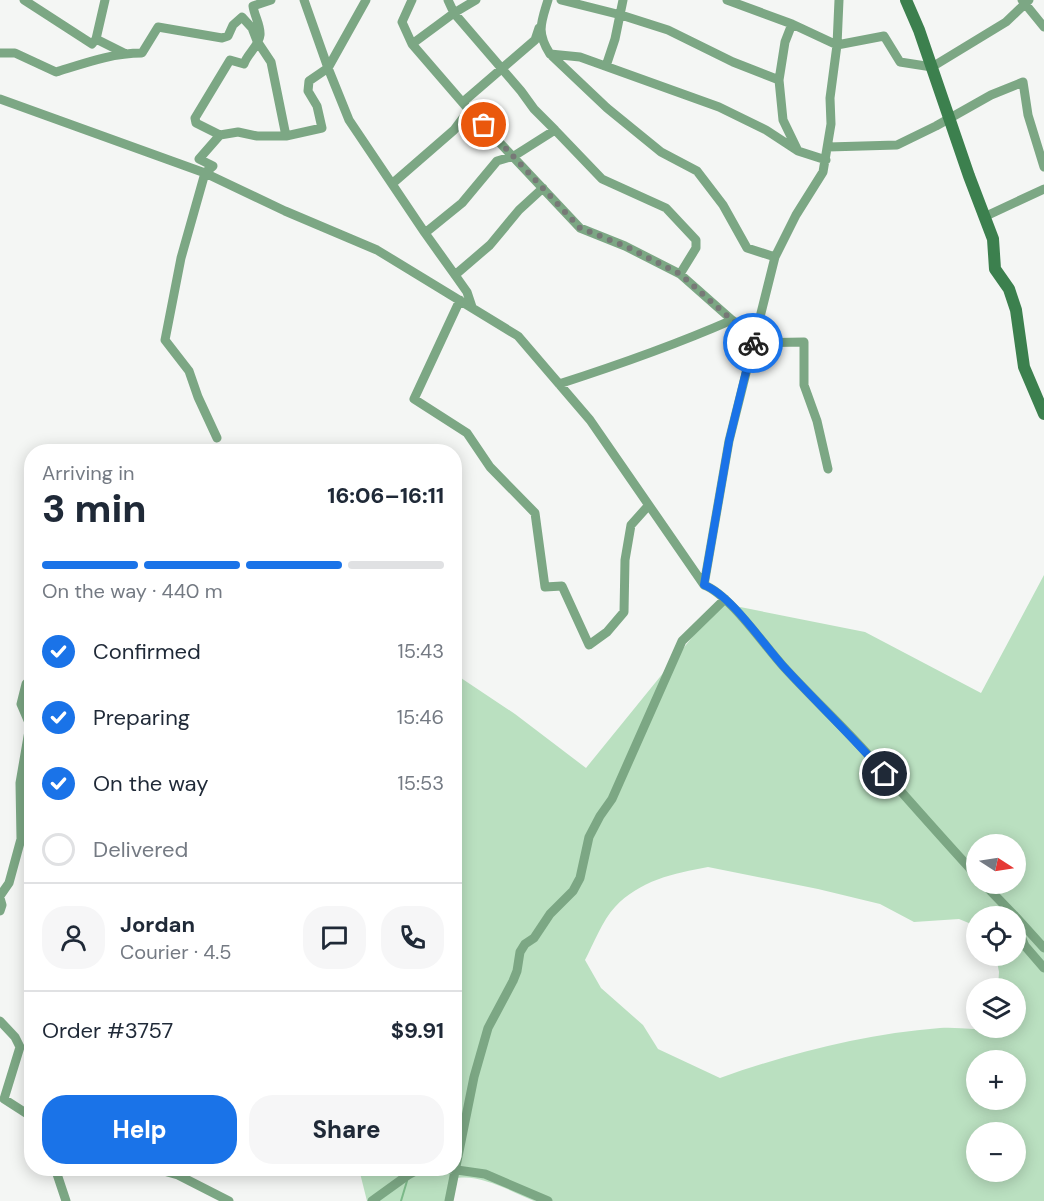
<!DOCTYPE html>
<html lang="en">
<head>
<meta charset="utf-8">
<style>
  :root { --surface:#fff; --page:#f6f6f7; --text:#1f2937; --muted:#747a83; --line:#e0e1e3; --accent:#1a73e8 }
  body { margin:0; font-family:"DM Sans",sans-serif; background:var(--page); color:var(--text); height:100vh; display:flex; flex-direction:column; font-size:22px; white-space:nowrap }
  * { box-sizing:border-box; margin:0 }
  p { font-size:20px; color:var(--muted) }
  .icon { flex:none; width:33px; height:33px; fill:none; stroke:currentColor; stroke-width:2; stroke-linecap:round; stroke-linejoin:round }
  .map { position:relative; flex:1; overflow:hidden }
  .details { position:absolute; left:24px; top:444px; width:438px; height:732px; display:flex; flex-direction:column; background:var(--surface); border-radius:24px; box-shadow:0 3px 15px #0003 }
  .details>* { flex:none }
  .needle { width:39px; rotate:102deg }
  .buttons { position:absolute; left:966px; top:834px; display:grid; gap:12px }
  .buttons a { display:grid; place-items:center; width:60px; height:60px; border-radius:50%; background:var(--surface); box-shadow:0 3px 15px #0003; font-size:30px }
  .pin { position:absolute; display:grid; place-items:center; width:51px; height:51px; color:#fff; margin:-26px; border:3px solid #fff; border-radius:50%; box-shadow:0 2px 6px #0007 }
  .courier { position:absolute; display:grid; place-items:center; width:60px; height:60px; margin:-30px; border:4px solid #1a73e8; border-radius:50%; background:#fff; color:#222; box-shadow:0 2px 8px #0007 }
  .headline em { font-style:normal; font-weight:800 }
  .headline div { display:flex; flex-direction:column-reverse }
  .headline { display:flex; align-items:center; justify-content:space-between; height:102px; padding:0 18px }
  h1 { font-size:39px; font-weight:800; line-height:45px }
  .bar { display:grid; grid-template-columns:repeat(4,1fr); gap:9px 6px; align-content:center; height:72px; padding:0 18px }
  .bar i { height:8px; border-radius:4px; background:var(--line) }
  .bar .selected { background:var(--accent) }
  .bar p { grid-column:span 4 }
  .line { display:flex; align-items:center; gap:15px; padding:0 18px; border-top:2px solid var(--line) }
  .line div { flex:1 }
  .round { display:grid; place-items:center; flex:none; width:63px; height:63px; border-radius:24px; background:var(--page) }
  ol { padding:0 18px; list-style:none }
  li { display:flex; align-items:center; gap:18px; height:66px }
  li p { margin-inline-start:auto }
  li .icon { padding:6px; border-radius:50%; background:var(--accent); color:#fff; stroke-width:4 }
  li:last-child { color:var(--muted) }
  li i { width:33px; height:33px; border:3px solid var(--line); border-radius:50% }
  .action { display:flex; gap:12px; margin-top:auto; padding:12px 18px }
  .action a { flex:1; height:69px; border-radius:24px; background:var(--accent); color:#fff; font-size:24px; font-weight:800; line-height:69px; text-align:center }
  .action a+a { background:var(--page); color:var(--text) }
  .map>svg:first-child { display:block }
</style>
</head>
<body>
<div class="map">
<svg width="1044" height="1201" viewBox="0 0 1044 1201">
  <rect width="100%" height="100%" fill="#f4f6f4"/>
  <path fill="#bae0c0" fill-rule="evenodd" d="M1044,575v626h-510c-21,-9 -58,-29 -80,-22l-4,22h-83l-8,-32 95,-1 1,-494 60,40 71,54 134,-165 145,29 116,61zM976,844h40v40h-40zM708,867l110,22 62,15 34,18 45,-3 17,7v-10h40v40h-20l3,16 -1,16h18v40h-15l-1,3c-20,-1 -41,-4 -60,-3 -75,6 -150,25 -220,50l-62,-29 -15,-24 -42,-37 -16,-28c9,-17 17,-39 30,-53 24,-26 59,-34 93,-40zM976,1060h40v40h-40zM976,1132h40v40h-40z"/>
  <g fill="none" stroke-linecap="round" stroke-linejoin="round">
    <path stroke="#7cb989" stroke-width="2" d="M401,1201l6,-20"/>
    <path stroke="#7ca784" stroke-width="9" d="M24,0l68,44 4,-5
      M105,0l-9,39 28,14
      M271,0l-18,6c1,9 8,20 7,29 -1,11 -13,19 -16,29l-14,-4 -35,58 1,5 24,12 18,-3 19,4h29l36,-8 -5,-22 -9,-15 1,-10 19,-13 38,-68
      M304,0l24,68 21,52 76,113 30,42 12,17 5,15
      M448,0l6,13 67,78 13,18 21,21
      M548,0c-7,23 -12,32 2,54l30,3 139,50 47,23 32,21 28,9
      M561,0l60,15 47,15 65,32 46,18 6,-38 7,-18
      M727,0l65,24 45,21 47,-9 16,26 32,5 74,-45 23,-22
      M1022,0l22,27
      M412,44l-10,-22 10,-22
      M0,53h15l41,19c29,-9 56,-19 86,-19l16,-26 64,11 6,-2 5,-11 9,-8 10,11 5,13 14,21 15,74
      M550,54l57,54 54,44 36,19 26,34 24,43 28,9 -46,184 -25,144
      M606,66l9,-27 8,-39
      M779,80l4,40 14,29
      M0,99l205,74 80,38 92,39 141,86 72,84 114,165c26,10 59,59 79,81 29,32 61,61 89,93 35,39 69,78 104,116
      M463,102l72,-62 4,-12
      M469,110l111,118 45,18 55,28 52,46 15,10 6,13 51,-1v43l13,36 11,48
      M828,147l69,-2 39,-19 55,-31 32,-13 5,33 16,52
      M393,183l61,-53 15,-20 -57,-66 42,-31 22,-13
      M984,217l60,-28
      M425,233l37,-30 35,-42 17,-5 41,-26 47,49 64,29 30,32v8l-16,26
      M775,257l21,-42 27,-43 8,-48 -1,-26 7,-53 2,-45
      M455,275l35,-30 29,-35 24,-22
      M460,300l-46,99 53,34 23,34 45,46 10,74 17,-1 27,59 18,-13 17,-20 1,-52 6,-35 17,-19
      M559,384c59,-19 116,-39 173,-64
      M217,438l-19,-41 -9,-26 -24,-31 16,-82 24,-85 8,-7 -14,-7 21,-24
      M984,884l31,32
      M0,896l9,-13 12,-44 -1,-56 10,-58 -9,-21 5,-20 6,-6
      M0,898l2,7 -2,6
      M1016,917l28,31
      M1016,925l9,21 19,22
      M0,1021l15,16 5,10 -16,52 28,18
      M55,1168l11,33
      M153,1168l25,7 51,26
      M443,1168l42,6 63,27
      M372,1201l36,-26 13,-7
      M449,1201l25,-124 14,-49 25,-47 4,-10 3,-19 5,-8 9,-6 16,-24 23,-23 7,-13 9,-41 11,-21 12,-17 70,-158 43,-42"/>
    <path stroke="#3c804e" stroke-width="12" d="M906,0l13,30 50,146 24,63 2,30 14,20 7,21 8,57 20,47"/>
  </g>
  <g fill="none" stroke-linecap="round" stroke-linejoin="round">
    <path stroke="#777977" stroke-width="6" stroke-dasharray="0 10.8" d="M484,125l96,103 45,18 55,28 52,46 15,10 6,13"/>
    <path stroke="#1a73e8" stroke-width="8" d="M753,343l-24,98 -25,144c27,10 59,59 80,82 33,36 69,70 101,107"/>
  </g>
</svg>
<div class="buttons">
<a><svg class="needle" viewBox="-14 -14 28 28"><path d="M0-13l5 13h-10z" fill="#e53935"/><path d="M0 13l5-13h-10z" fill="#747a83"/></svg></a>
<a><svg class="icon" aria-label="locate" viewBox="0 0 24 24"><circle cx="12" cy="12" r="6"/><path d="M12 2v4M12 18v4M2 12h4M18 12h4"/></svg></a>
<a><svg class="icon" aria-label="layers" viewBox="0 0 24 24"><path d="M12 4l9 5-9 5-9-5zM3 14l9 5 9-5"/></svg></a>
<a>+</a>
<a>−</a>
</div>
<div class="pin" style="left:484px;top:125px;background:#ea580c"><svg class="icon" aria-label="bag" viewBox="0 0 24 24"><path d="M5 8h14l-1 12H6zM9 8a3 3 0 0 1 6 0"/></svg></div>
<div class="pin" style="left:885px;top:774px;background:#1f2937"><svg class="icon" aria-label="home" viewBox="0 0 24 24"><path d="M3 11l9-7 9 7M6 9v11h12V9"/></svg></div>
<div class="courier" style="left:753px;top:343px"><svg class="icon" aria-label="bike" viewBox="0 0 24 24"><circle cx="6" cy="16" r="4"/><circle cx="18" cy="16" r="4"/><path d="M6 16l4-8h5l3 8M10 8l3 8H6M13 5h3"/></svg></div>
<section class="details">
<div class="headline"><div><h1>3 min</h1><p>Arriving in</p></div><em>16:06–16:11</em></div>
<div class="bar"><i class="selected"></i><i class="selected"></i><i class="selected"></i><i></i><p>On the way · 440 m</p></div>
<ol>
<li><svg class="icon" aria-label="check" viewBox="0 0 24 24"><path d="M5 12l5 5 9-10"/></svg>Confirmed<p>15:43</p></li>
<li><svg class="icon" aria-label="check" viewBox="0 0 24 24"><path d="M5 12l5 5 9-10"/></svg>Preparing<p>15:46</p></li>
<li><svg class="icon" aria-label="check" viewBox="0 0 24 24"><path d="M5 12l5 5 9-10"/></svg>On the way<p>15:53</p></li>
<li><i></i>Delivered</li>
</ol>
<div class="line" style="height:108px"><a class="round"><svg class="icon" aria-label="person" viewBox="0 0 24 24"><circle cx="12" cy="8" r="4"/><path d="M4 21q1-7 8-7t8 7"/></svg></a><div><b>Jordan</b><p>Courier · 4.5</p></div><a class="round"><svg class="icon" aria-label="chat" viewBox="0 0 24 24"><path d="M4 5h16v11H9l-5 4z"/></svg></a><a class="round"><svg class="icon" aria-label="phone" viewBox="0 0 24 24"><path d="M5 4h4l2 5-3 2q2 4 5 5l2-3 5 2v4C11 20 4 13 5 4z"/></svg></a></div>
<div class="line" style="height:78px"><div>Order #3757</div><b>$9.91</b></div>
<div class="action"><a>Help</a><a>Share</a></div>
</section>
</div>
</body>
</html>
